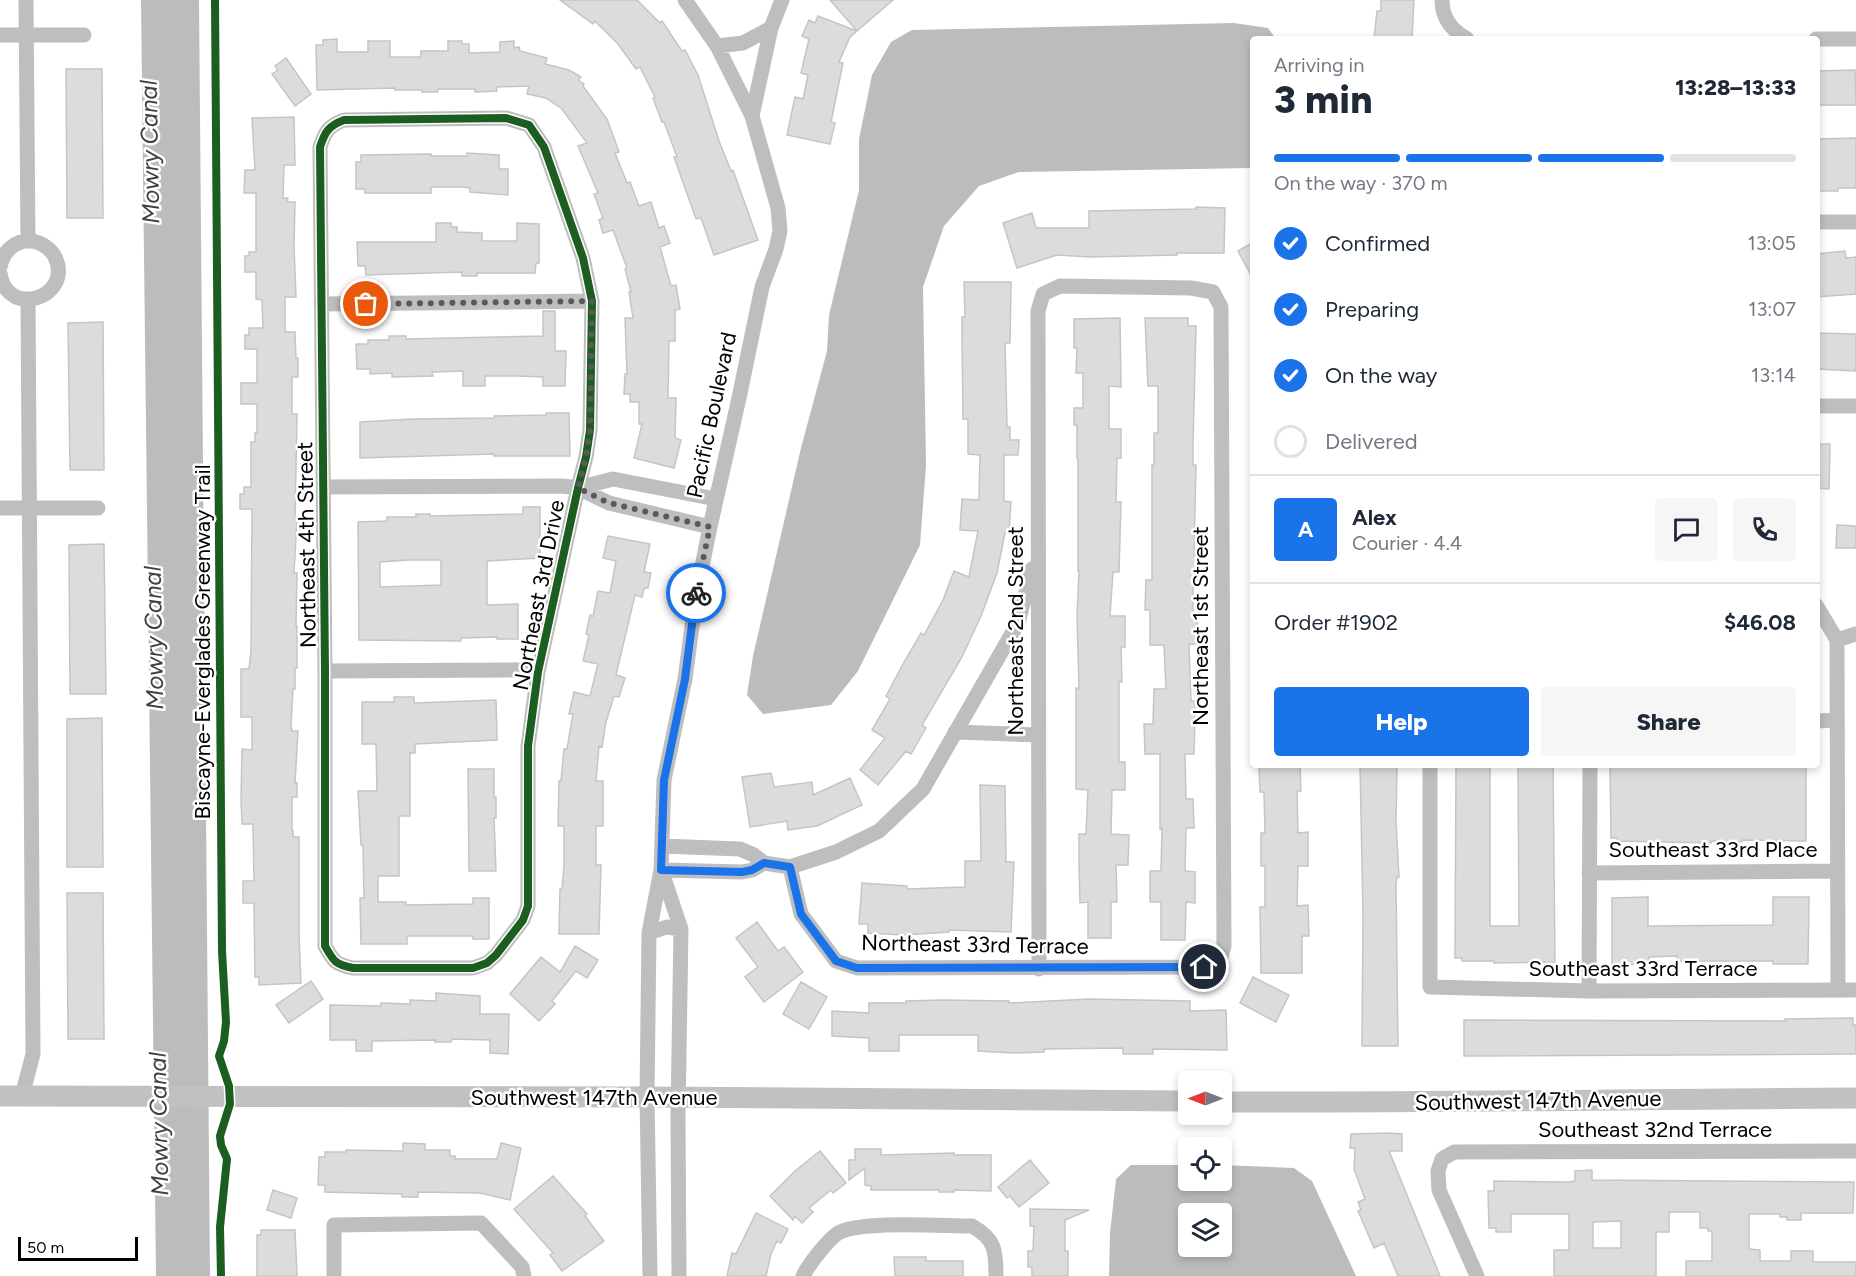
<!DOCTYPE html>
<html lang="en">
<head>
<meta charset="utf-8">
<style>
  :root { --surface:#fff; --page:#f6f6f7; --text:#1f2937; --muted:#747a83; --line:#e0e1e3; --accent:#1a73e8 }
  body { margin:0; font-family:Figtree,sans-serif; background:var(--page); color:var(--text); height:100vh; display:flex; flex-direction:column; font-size:22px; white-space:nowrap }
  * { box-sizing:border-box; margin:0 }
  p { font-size:20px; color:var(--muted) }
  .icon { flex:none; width:33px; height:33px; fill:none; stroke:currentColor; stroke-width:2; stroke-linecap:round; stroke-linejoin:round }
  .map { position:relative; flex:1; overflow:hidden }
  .drawer { position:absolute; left:1250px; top:36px; width:570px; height:732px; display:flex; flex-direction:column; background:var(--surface); border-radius:6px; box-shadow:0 3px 9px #0003 }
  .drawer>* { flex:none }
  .needle { width:39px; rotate:270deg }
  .controls { position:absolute; left:1178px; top:1071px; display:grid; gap:12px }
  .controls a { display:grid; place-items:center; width:54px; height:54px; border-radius:6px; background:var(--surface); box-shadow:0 3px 9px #0003; font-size:30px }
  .scale { position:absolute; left:18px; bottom:15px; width:120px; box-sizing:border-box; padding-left:6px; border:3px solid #000; border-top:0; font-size:16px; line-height:21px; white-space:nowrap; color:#000; -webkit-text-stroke:4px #fff; paint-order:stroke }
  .pin { position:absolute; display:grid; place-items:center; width:51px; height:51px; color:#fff; margin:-26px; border:3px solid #fff; border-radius:50%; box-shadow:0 2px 6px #0007 }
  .courier { position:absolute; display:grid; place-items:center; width:60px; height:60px; margin:-30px; border:4px solid #1a73e8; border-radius:50%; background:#fff; color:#222; box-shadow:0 2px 8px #0007 }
  .head em { font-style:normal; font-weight:800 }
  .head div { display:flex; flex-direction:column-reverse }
  .head { display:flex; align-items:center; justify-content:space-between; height:102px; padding:0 24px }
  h1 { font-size:39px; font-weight:800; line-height:45px }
  .bar { display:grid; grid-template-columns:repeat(4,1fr); gap:9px 6px; align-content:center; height:72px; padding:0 24px }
  .bar i { height:8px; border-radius:4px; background:var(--line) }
  .bar .selected { background:var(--accent) }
  .bar p { grid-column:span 4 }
  .line { display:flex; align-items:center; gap:15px; padding:0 24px; border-top:2px solid var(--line) }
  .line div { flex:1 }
  .round { display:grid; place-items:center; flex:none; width:63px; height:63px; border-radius:6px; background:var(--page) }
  ol { padding:0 24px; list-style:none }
  li { display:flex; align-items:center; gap:18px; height:66px }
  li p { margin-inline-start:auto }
  li .icon { padding:6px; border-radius:50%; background:var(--accent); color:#fff; stroke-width:4 }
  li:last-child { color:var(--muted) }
  li i { width:33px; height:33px; border:3px solid var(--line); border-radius:50% }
  .button { display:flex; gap:12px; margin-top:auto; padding:12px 24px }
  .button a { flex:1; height:69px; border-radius:6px; background:var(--accent); color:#fff; font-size:24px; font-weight:800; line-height:69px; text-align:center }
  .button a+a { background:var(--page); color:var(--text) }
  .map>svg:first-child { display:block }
</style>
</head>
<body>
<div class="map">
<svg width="1856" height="1276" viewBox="0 0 1856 1276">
  <rect width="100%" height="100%" fill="#fff"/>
  <path fill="#bcbcbc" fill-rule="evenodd" d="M141,0h58l11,1276h-54z
    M1234,23l34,5 8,11h-24v129l-233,4 -40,14 -35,40 -21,61 3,178 -6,80 -62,126 -27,34 -68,9 -16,-19 6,-39 48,-208 26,-97 2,-36 30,-125v-51l13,-64 19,-33 21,-12z
    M1131,1165h57v15h33v-15l73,3 18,13 44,95h-247l1,-43 6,-54zM1188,1214h33v32h-33z"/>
  <path fill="#dcdcdc" stroke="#c5c5c5" stroke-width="1.5" fill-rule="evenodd" d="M560,0h77l23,23 2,-2 20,30 3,-1 13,25 21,66 12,30 2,-1 25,70 -44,15 -13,-37 -5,1 -22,-62h3l-13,-35h-2l-9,-24 2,-1 -15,-30 -4,2 -18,-25 -23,-23 -2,3z
    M830,0h63l-36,31z
    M1381,0h33l-2,39h-38l3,-28h4z
    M818,16l39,15 -7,6 -11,25 4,1 -12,59 4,1 -5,21 -43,-9 8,-38 8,2 5,-24 -7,-2 8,-34 -7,-3 7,-16 6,3z
    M337,39v13h31v-11h22v16h31v-6h27v-10h14v3h7v9l31,-1v-10l14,-1v7l5,-1 1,4 27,7 -2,6 24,6 12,7 -3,3 6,4 -1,2 24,33 12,33 -4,1 12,30 3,-1 9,24 12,-4 8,26 5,-2 6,17 -10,4 11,39 5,-1 4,24 -5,1v31h-6l-1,57h8l-1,40 6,2 -7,28 -40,-10 8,-34h-3v-22h-9v-8h-6l1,-20h2l-2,-56h8l-4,-26h2l-6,-23 2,-1 -14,-38 -10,3 -4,-13 4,-2 -9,-24 4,-1 -20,-47 9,-3 -25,-34 -16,-11 -19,-4 2,-8 -33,1 1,4 -22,1v-3h-37v3h-16v-2h-27v-2l-78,2 -1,-45h7v-5z
    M286,58l25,36 -16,12 -23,-32 6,-4 -3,-4z
    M66,69h36l1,149h-36z
    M1855,70l1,35h-40v-34z
    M294,117l1,48h-11l-1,33h5l-1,4h8l-1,44 2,51h-11v35h10l1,26h2v19h-6v37h5l-2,105h2l-3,54h3l-1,53h1v42h-2v21h-2l-2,36 1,6h6l-3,52h2v14h-5v34h1v6h6v98l2,48 -42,2v-8h-4l-1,-74h-11v-22h11l-1,-57h-11l-1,-24 1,-51 10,1v-33h-11v-48h8l2,-18 1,-142h-12v-15h4v-7h7v-45h4v-9h2v-29h-16v-21h16v-34h-12v-14h4v-7h14l-1,-28 -6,-1v-27h-11v-16h4v-4h7v-59h-12l1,-23h10l-3,-52z
    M1856,138v50h-18v3h-22l1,-52z
    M467,153l32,2v14h9v26l-38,-3v-4l-8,-1h-31v6h-66v-4h-9v-27h5v-7l70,-1v2h36z
    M1196,207l29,1 -1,45h-47v2l-87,2 -33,-2 -40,13 -14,-45 29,-10 4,15h53v-17l107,-2z
    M436,223h15v4h6v5l25,1v8h35v-18l22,1v39h-3l-1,10h-58v3h-15v-4l-96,3 -1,-9h-7l-1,-24h79z
    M1252,243v34l-14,-26z
    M1845,251l1,7 10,-1v37l-40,3v-43z
    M964,282h47l-1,61h-5l2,84h3v13h9l-1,15h-14v46l7,1 -2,31h-4l-8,40 -16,43 -19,41 -40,68 4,3 -15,26 -5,-3 -28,34 -18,-15 25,-32 -13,-8 18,-31 -4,-3 17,-32 18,-31 3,2 19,-35 11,-29 15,6 9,-46 -18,-1 2,-31 17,1 1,-45 -12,-1v-35h-5l-1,-82v-20h3z
    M543,311h12v40h11l-1,35h-22v-9l-24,-1h-34v10h-22v-15l-31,1 1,4 -41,1v-4l-22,1v-5h-13l-1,-25h12v-4h21v-4h17v3l137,-3z
    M1120,318l1,69 -12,-1v43h12v29h-4l-1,44h5l-2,70h-6l-3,44h15v31h-4l1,35h-3v80h6v28h-13l-1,44 18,1 -1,30h-12l1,37h-6v36h-23v-36l-8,1 -1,-39v-30h7l2,-44 -12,-1v-101h3l-2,-73 2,-44h-1v-113h-1v-33h-3v-17h9v-35h-7l1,-25h-3v-29z
    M1145,318h43v8h8l-3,118v21h3l-2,90 3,-1v19h-4v42h4l1,29h-9l2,57h4v18l-1,35h-9l1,45h7l1,29h-8l-1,43 10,1v31l-9,-1 -1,38h-24v-38h-11v-31h11l1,-43 -2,1v-75h-15l-1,-30h9l1,-35h12l-2,-44h-14v-35h-5l1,-30h6v-115h2v-32h4v-47h-10z
    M103,322l1,148h-34l-2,-147z
    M1816,333l40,1v37l-40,-2z
    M546,413h23l1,43h-76v-2l-134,4v-36l52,-3 82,-1v-2l52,-1z
    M1816,444h14l-1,45 -13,-1z
    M523,507h17v51l-53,3v44l31,-1v35h-21v-2l-36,1v3l-102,-1 -1,-118 29,-1v-4h29v-3h14v2l93,-2zM408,560h33v25l-61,2v-25z
    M1837,525l19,1v22h-20z
    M608,536l42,8 -6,28 7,1 -3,15h-4l-2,9 -7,-2 -19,80 9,3 -6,19 -5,-1 -8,26 -4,25 -3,-1 -3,35h7v45h-7v39h5l-2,69h-40l1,-45h2l2,-24v-39h-6l1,-45h2l3,-32h3l6,-35h-4l5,-22 16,4 8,-32 -15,-3 6,-26 -3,-1 4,-19 3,1 5,-25 12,2 6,-32 -13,-3z
    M104,544l2,150h-36l-1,-149z
    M394,697h20v6l82,-3 1,40 -82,4v9h-5v63h-11v60h-21v26h28v3l67,-1v-6h16v41h-16v-3h-66v8h-46l-1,-46h4l-1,-53h-2l-3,-54h19l-1,-47h-14v-42h32z
    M102,718l1,149h-36v-148z
    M1259,765h41l1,26h-4l1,42 10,-1v34h-10l-1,40 11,-1 1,31h-7v37h-41l-1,-66h5v-41h-4v-33h4l-1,-41h-4z
    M1360,765h37l-1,56 3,56h-2l-1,8 2,161h-36l1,-132z
    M1456,765h34v161h29l-1,-161h35l2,197 -61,1v-2h-32v-3h-7z
    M1610,765h196v76l-64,-1v2l-31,-1v2l-94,-2v-3h-6z
    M468,769h26v28h2v21h-2l2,53h-27z
    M771,773l3,14 38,-5 1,13 37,-17 12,27 -45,21 -29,4 -1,-9 -37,6 -8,-50z
    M980,785l25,1 1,76h8l-3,70 -62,-2v2l-45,3 -36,-2v-9h-9l3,-41 45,3v3l58,-2v-26h16z
    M67,893h36l1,146h-36z
    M1648,897v29l125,-1v-28h36l-1,67h-35v-3h-96v-5l-28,1v7l-37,1v-67z
    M757,922l21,29 6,-4 19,25 -39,30 -19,-25 13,-10 -22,-29z
    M575,946l23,14 -11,18 -11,-7 -24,30 3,3 -16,17 -29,-27 31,-37 19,15z
    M1253,977l36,18 -13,27 -36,-19z
    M311,981l12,18 -34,24 -13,-18z
    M801,982l26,15 -18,32 -26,-15z
    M436,993l44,3v18h29l-1,40 -18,-1v-13l-38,-1 -1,3h-16l1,-2 -64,1v10h-16v-11h-26v-35l51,1v-3l29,1v-4l26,1z
    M1089,999l101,2v10l36,-1 1,40 -74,-1v5h-30v-6l-79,1v3l-31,1 -35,-2v-16h-79v16h-30v-13l-37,-2v-25l37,2v-10h37v-2l36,-1 67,1v2z
    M1853,1018v7h3v29l-392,2v-36l321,1v-2z
    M1388,1133l14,1v17h-13l51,125h-42l-14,-33 -10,5 -16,-37 3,-1 -3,-8 7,-3 -11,-30 1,-21h-5l1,-14z
    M403,1143l22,1v6h25v6h5v3h42l4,-16 20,5 -11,52 -30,-7 -62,-1v5h-16v-3l-77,-2v-7h-7l1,-28h6v-5h21v-2l57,1z
    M855,1149h26v6l73,-2v2h37v36l-37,-1v2h-15v-2h-68v-4l-6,-1v-17l-16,12v-20h6z
    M820,1151l26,32 -13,10 -2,-3 -22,18 4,4 -11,11 -7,-7 -2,4 -23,-24 25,-25z
    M1030,1160l19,23 -30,24 -9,-11 -3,2 -9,-11z
    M1592,1170v10l262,2 -1,31h-52v7h-14v-3h-7v-3h-31v35l11,1v11h31v-10h22v11h43v14h-170v-15h26v-30h-4v-3h-8v-16h-31v20h-13v44h-102v-26h15v-36h-58v18h-15v-4h-7l-1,-37h6v-10l74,1 7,-1v-10zM1621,1221v27h-28v-26z
    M553,1176l34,38 -2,2 19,25 -42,30 -12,-16 3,-2 -39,-44z
    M273,1190l24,8 -6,20 -24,-8z
    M1030,1209l59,1 -24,10v31h3v25h-36v-9h-4v-16h5l1,-25h-4z
    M756,1213l32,16 -7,14 -4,-2 -6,13 -5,22h-39l5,-23 4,1z
    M261,1230h34l2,46h-40v-41h4z
    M894,1257h32v4h37v15h-68z"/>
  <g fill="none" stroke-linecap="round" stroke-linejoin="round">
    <path stroke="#bebebe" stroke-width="15" d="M26,0l2,241
      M685,0l32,46 35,70 19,-88 11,-28
      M1442,0c0,19 10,30 25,39
      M0,35h84
      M1816,39h40
      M717,46l26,-3 28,-15
      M506,118l23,7 15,22 39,111 9,43 -2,129 -4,27 -8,31 -40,184 -10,74v160l-5,14 -27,35 -9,8 -14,5h-120c-18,-4 -19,-6 -28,-22v-275l-5,-524c5,-15 8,-21 24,-27z
      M1816,222h40
      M0,267c3,-16 16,-28 33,-26 9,2 18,8 22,16 19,40 -48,63 -55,16
      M321,304l271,-3
      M1816,406h40
      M323,487l240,-1 15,2 31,15 101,24
      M578,488l35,-9 103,20
      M0,508h98
      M1816,605l21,35 1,350
      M1837,640l19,-6
      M325,671l196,-1 17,2
      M1816,721l21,-1
      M955,732l83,3
      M1430,765v222l159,4 267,-1
      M662,846l78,3 14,6 10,8 26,4 46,-15 43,-21 44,-42 95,-166 14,-54
      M790,867l11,47 35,47 21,7 347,-1 16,-7 4,-14 -3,-639 -8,-15 -22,-4 -131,-2 -17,8 -5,17 1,658
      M661,870l81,2 10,-2 12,-7
      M662,872l19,57 -3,187 1,160
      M1589,873l247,-2
      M649,933l18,-6 14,2
      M1589,991l1,-226
      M22,1096l11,-42 -5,-755
      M334,1276v-51l147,-2 41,44 2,9
      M650,1276l-3,-179 2,-164 12,-63 3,-90 21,-101 11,-83 14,-69 29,-129 23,-111 14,-38 4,-18 -2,-23 -26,-92
      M803,1276c6,-12 24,-35 35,-43 23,-13 104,-7 134,-7 23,13 24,24 24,50
      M1477,1276l-38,-86 -1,-19 4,-12 12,-7 402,-1"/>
    <path stroke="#c1c1c1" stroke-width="21" d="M0,1096l647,1 541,4
      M1221,1102c212,1 423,-3 635,-4"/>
    <defs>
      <path id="cycleway" d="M215,0l7,951 4,71 -2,19 -5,15 10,30 1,18 -10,32 1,9 6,14 -7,68 1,49
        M506,118l23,7 15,22 39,111 9,43 -2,129 -4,27 -8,31 -40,184 -10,74v160l-5,14 -27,35 -9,8 -14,5h-120c-18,-4 -19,-6 -28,-22v-275l-5,-524c5,-15 8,-21 24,-27z"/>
    </defs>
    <use href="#cycleway" stroke="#fff" stroke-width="11"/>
    <use href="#cycleway" stroke="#1b5e20" stroke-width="8"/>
  </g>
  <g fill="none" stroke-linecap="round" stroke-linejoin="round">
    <path stroke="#595959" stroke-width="6" stroke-dasharray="0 10.8" d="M366,304l226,-3 -2,129 -4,27 -8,31 31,15 101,24 -14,66"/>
    <path stroke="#1a73e8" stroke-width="8" d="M696,593l-11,86 -21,101 -3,90 81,2 10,-2 12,-7 26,4 11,47 35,47 21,7 347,-1"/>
  </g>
  <g text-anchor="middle" stroke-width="5" stroke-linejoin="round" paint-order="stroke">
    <g font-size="22" fill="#000" stroke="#fff">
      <text transform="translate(711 415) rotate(-78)" y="8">Pacific Boulevard</text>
      <text transform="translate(306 545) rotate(-91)" y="8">Northeast 4th Street</text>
      <text transform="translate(538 595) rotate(-79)" y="8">Northeast 3rd Drive</text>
      <text transform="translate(1200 626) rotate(-90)" y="8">Northeast 1st Street</text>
      <text transform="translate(1015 631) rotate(-90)" y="8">Northeast 2nd Street</text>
      <text transform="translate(202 642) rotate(-90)" y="8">Biscayne-Everglades Greenway Trail</text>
      <text x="1713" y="857">Southeast 33rd Place</text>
      <text transform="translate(975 944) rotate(1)" y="8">Northeast 33rd Terrace</text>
      <text x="1643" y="976">Southeast 33rd Terrace</text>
      <text x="594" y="1105">Southwest 147th Avenue</text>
      <text transform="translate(1538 1100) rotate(-1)" y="8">Southwest 147th Avenue</text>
      <text x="1655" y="1137">Southeast 32nd Terrace</text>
    </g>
    <g font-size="24" font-style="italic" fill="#404040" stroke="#fff">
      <text transform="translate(150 152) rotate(-91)" y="8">Mowry Canal</text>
      <text transform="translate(154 638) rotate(-91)" y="8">Mowry Canal</text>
      <text transform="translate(159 1124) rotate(-91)" y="8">Mowry Canal</text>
    </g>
  </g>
</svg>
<div class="controls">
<a><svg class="needle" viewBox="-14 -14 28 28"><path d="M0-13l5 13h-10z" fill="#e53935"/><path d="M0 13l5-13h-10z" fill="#747a83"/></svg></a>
<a><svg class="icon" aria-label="locate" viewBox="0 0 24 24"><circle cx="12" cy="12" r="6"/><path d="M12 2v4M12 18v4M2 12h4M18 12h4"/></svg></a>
<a><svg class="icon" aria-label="layers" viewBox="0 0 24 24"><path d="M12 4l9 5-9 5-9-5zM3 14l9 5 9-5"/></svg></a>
</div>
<div class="scale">50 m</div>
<div class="pin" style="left:366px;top:304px;background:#ea580c"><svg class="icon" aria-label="bag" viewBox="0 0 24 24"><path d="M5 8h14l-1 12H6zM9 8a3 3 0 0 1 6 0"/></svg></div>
<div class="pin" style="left:1204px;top:967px;background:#1f2937"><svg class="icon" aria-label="home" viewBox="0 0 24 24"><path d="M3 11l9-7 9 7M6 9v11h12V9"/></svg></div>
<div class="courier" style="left:696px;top:593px"><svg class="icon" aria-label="bike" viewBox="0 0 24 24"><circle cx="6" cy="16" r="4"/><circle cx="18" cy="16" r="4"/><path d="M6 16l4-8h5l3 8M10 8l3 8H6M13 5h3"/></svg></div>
<section class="drawer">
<div class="head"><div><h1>3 min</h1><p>Arriving in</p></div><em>13:28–13:33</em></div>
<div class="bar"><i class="selected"></i><i class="selected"></i><i class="selected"></i><i></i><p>On the way · 370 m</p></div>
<ol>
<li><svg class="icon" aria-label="check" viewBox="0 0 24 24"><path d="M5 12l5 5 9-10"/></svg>Confirmed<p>13:05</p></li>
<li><svg class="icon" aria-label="check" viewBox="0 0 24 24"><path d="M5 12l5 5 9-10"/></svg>Preparing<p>13:07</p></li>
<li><svg class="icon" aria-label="check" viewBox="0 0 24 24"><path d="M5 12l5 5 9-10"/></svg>On the way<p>13:14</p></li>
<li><i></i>Delivered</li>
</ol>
<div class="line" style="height:108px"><b class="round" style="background:var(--accent);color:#fff">A</b><div><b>Alex</b><p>Courier · 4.4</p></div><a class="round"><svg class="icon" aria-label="chat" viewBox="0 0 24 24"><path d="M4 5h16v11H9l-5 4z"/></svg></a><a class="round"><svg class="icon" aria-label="phone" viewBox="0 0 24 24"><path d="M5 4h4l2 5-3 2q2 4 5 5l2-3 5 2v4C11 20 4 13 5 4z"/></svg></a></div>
<div class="line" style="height:78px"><div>Order #1902</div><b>$46.08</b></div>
<div class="button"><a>Help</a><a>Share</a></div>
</section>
</div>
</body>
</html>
